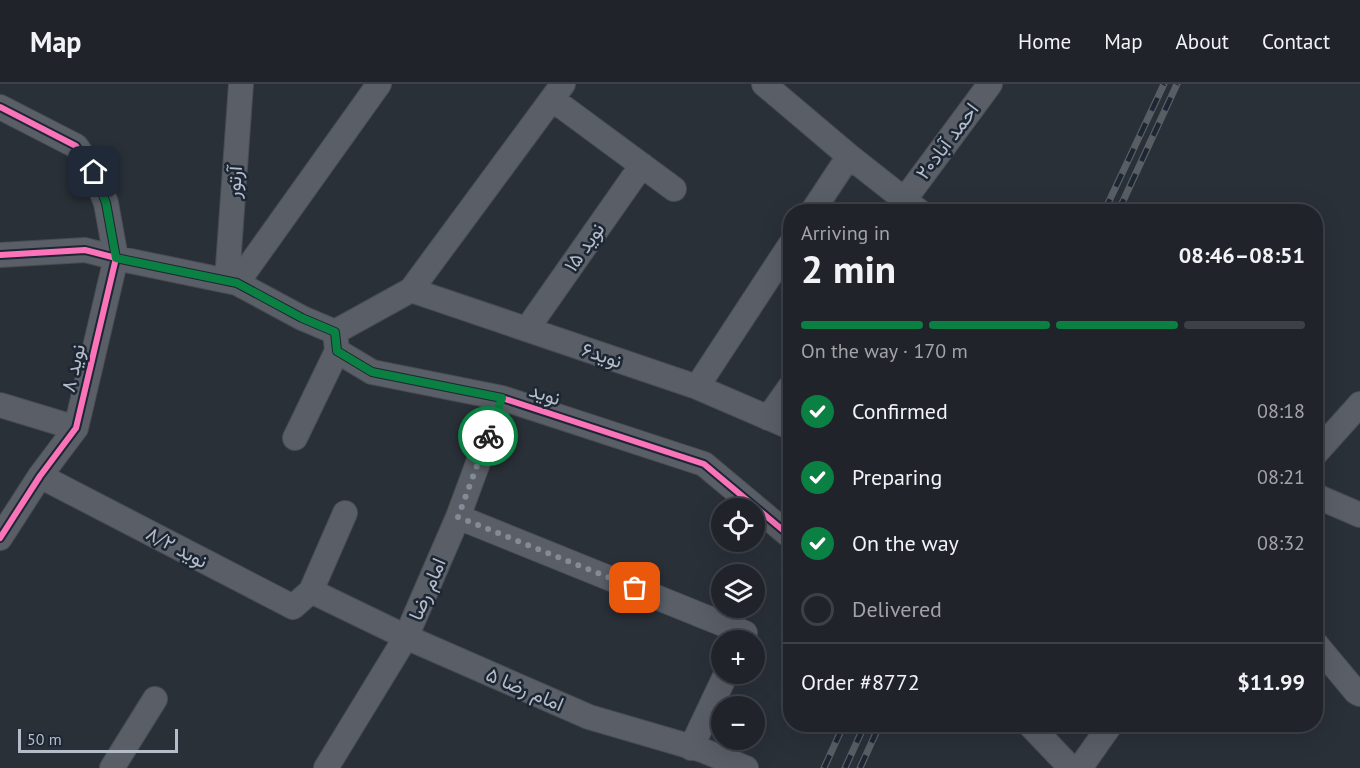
<!DOCTYPE html>
<html lang="en">
<head>
<meta charset="utf-8">
<style>
  :root { --surface:#20242a; --page:#2d3036; --text:#f1f3f6; --muted:#a2a4a8; --line:#3d4147; --accent:#0b8043 }
  body { margin:0; font-family:"PT Sans",Vazirmatn,sans-serif; background:var(--page); color:var(--text); height:100vh; display:flex; flex-direction:column; font-size:22px; white-space:nowrap }
  * { box-sizing:border-box; margin:0 }
  p { font-size:20px; color:var(--muted) }
  .icon { flex:none; width:33px; height:33px; fill:none; stroke:currentColor; stroke-width:2; stroke-linecap:round; stroke-linejoin:round }
  .map { position:relative; flex:1; overflow:hidden }
  .sheet { position:absolute; left:783px; top:120px; width:540px; height:528px; display:flex; flex-direction:column; background:var(--surface); border-radius:24px; box-shadow:0 6px 24px #0002,0 0 0 2px var(--line) }
  .sheet>* { flex:none }
  .buttons { position:absolute; left:711px; top:414px; display:grid; gap:12px }
  .buttons a { display:grid; place-items:center; width:54px; height:54px; border-radius:50%; background:var(--surface); box-shadow:0 6px 24px #0002,0 0 0 2px var(--line); font-size:30px }
  .scale { position:absolute; left:18px; bottom:15px; width:160px; box-sizing:border-box; padding-left:6px; border:3px solid #b4bcc9; border-top:0; font-size:16px; line-height:21px; white-space:nowrap; color:#b4bcc9; -webkit-text-stroke:4px #1d2633; paint-order:stroke }
  .pin { position:absolute; display:grid; place-items:center; width:51px; height:51px; color:#fff; margin:-26px; border-radius:12px; box-shadow:0 3px 9px #0006 }
  .courier { position:absolute; display:grid; place-items:center; width:60px; height:60px; margin:-30px; border:4px solid #0b8043; border-radius:50%; background:#fff; color:#222; box-shadow:0 2px 8px #0007 }
  .summary em { font-style:normal; font-weight:600 }
  .summary div { display:flex; flex-direction:column-reverse }
  .summary { display:flex; align-items:center; justify-content:space-between; height:102px; padding:0 18px }
  h1 { font-size:39px; font-weight:600; line-height:45px }
  .bar { display:grid; grid-template-columns:repeat(4,1fr); gap:9px 6px; align-content:center; height:72px; padding:0 18px }
  .bar i { height:8px; border-radius:4px; background:var(--line) }
  .bar .on { background:var(--accent) }
  .bar p { grid-column:span 4 }
  .line { display:flex; align-items:center; gap:15px; padding:0 18px; border-top:2px solid var(--line) }
  .line div { flex:1 }
  ol { padding:0 18px; list-style:none }
  li { display:flex; align-items:center; gap:18px; height:66px }
  li p { margin-inline-start:auto }
  li .icon { padding:6px; border-radius:50%; background:var(--accent); color:#fff; stroke-width:4 }
  li:last-child { color:var(--muted) }
  li i { width:33px; height:33px; border:3px solid var(--line); border-radius:50% }
  header { display:flex; align-items:center; gap:36px; box-sizing:border-box; height:84px; padding:0 30px; background:var(--surface); border-bottom:2px solid var(--line) }
  header strong { font-size:28px }
  nav { display:flex; gap:33px; margin-inline-start:auto; font-size:21px }
  .map>svg:first-child { display:block }
</style>
</head>
<body>
<header>
<strong>Map</strong>
<nav><a>Home</a><a>Map</a><a>About</a><a>Contact</a></nav>
</header>
<div class="map">
<svg width="1360" height="684" viewBox="0 0 1360 684">
  <rect width="100%" height="100%" fill="#2a3038"/>
  <g fill="none" stroke-linecap="round" stroke-linejoin="round">
    <defs>
      <path id="street" d="M764,0l85,72 71,56
        M552,15l122,90
        M0,23l76,39 18,26 12,31 10,55 -40,170 -36,48 -40,62
        M905,115l85,-115
        M812,128l37,-56
        M0,171l85,-5 31,8 121,25 65,35 33,14 2,19 35,21 130,26 202,66 86,72
        M227,196l14,-196
        M237,199l142,-199
        M411,206l286,97 93,40
        M527,245l115,-164
        M335,248l76,-42 152,-206
        M697,303l93,-142
        M0,321l76,23
        M768,334l22,-31
        M295,354l42,-87
        M1316,369l44,-49
        M40,392l253,131 18,-16 34,-78
        M1316,412l44,19
        M458,433l287,116 -3,7
        M311,507l95,46 183,80 113,33 44,18
        M1316,560l40,48 4,2
        M1029,640l42,44
        M691,664l35,-74
        M112,684l43,-69
        M326,684l80,-131 52,-120 44,-119
        M1080,684l31,-44"/>
    </defs>
    <use href="#street" stroke="#484c53" stroke-width="26"/>
    <use href="#street" stroke="#5a5e66" stroke-width="24"/>
    <defs>
      <path id="rail" d="M1104,128l60,-128
        M1118,128l59,-128
        M824,684l20,-44
        M845,684l20,-44
        M860,684l20,-44"/>
    </defs>
    <use href="#rail" stroke="#595d64" stroke-width="7"/>
    <use href="#rail" stroke="#1d2633" stroke-width="4.5" stroke-dasharray="14" stroke-linecap="butt"/>
    <defs>
      <path id="cycleway" d="M0,23l76,39 18,26 12,31 10,55 -40,170 -36,48 -40,62
        M0,171l85,-5 31,8 121,25 65,35 33,14 2,19 35,21 130,26 202,66 86,72"/>
    </defs>
    <use href="#cycleway" stroke="#1d2633" stroke-width="10"/>
    <use href="#cycleway" stroke="#fb73b8" stroke-width="6"/>
  </g>
  <g fill="none" stroke-linecap="round" stroke-linejoin="round">
    <path stroke="#848b96" stroke-width="6" stroke-dasharray="0 10.8" d="M488,352l-30,81 177,71"/>
    <path stroke="#0b8043" stroke-width="8" d="M94,88l12,31 10,55 121,25 65,35 33,14 2,19 35,21 130,26 -14,38"/>
  </g>
  <g text-anchor="middle" stroke-width="5" stroke-linejoin="round" paint-order="stroke">
    <g font-size="20" fill="#b4bcc9" stroke="#1d2633">
      <text transform="translate(947 57) rotate(-53)" y="7">احمد آباد۲۰</text>
      <text transform="translate(234 98) rotate(-86)" y="7">آرتور</text>
      <text transform="translate(584 163) rotate(-55)" y="7">نوید ۱۵</text>
      <text transform="translate(602 271) rotate(19)" y="7">نوید۶</text>
      <text transform="translate(73 284) rotate(-77)" y="7">نوید ۸</text>
      <text transform="translate(545 310) rotate(18)" y="7">نوید</text>
      <text transform="translate(177 463) rotate(28)" y="7">نوید ۸/۲</text>
      <text transform="translate(427 505) rotate(-67)" y="7">امام رضا</text>
      <text transform="translate(525 605) rotate(23)" y="7">امام رضا ۵</text>
    </g>
  </g>
</svg>
<div class="buttons">
<a><svg class="icon" aria-label="locate" viewBox="0 0 24 24"><circle cx="12" cy="12" r="6"/><path d="M12 2v4M12 18v4M2 12h4M18 12h4"/></svg></a>
<a><svg class="icon" aria-label="layers" viewBox="0 0 24 24"><path d="M12 4l9 5-9 5-9-5zM3 14l9 5 9-5"/></svg></a>
<a>+</a>
<a>−</a>
</div>
<div class="scale">50 m</div>
<div class="pin" style="left:635px;top:504px;background:#ea580c"><svg class="icon" aria-label="bag" viewBox="0 0 24 24"><path d="M5 8h14l-1 12H6zM9 8a3 3 0 0 1 6 0"/></svg></div>
<div class="pin" style="left:94px;top:88px;background:#1f2937"><svg class="icon" aria-label="home" viewBox="0 0 24 24"><path d="M3 11l9-7 9 7M6 9v11h12V9"/></svg></div>
<div class="courier" style="left:488px;top:352px"><svg class="icon" aria-label="bike" viewBox="0 0 24 24"><circle cx="6" cy="16" r="4"/><circle cx="18" cy="16" r="4"/><path d="M6 16l4-8h5l3 8M10 8l3 8H6M13 5h3"/></svg></div>
<section class="sheet">
<div class="summary"><div><h1>2 min</h1><p>Arriving in</p></div><em>08:46–08:51</em></div>
<div class="bar"><i class="on"></i><i class="on"></i><i class="on"></i><i></i><p>On the way · 170 m</p></div>
<ol>
<li><svg class="icon" aria-label="check" viewBox="0 0 24 24"><path d="M5 12l5 5 9-10"/></svg>Confirmed<p>08:18</p></li>
<li><svg class="icon" aria-label="check" viewBox="0 0 24 24"><path d="M5 12l5 5 9-10"/></svg>Preparing<p>08:21</p></li>
<li><svg class="icon" aria-label="check" viewBox="0 0 24 24"><path d="M5 12l5 5 9-10"/></svg>On the way<p>08:32</p></li>
<li><i></i>Delivered</li>
</ol>
<div class="line" style="height:78px"><div>Order #8772</div><b>$11.99</b></div>
</section>
</div>
</body>
</html>
